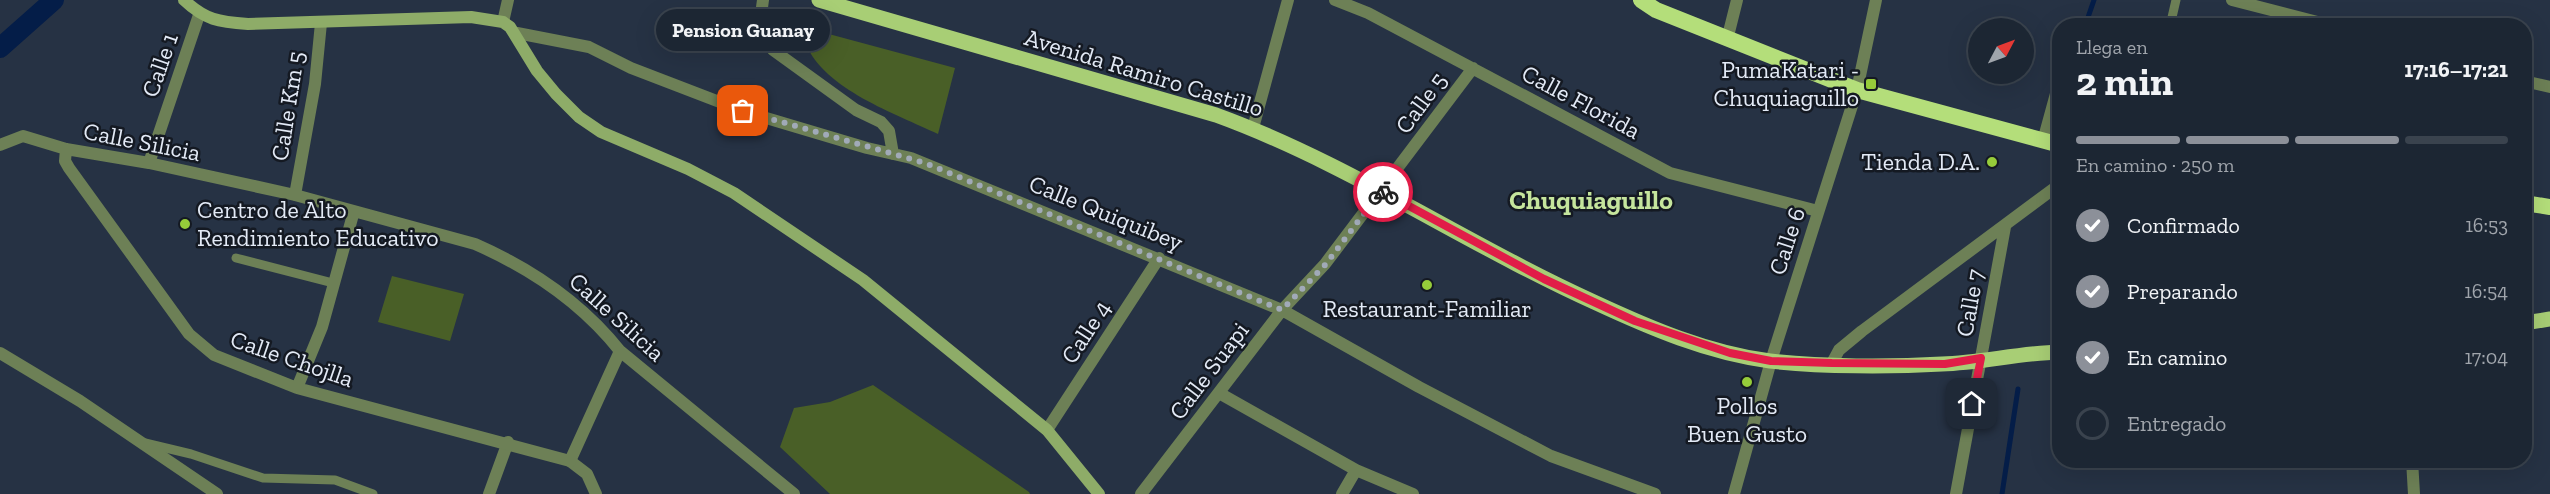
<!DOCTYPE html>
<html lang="es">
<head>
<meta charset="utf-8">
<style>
  :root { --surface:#1c2633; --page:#29323f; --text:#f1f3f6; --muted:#a0a5ac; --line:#3a434e; --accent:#8c9099 }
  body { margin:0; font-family:"Zilla Slab",serif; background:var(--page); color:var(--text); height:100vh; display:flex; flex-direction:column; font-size:22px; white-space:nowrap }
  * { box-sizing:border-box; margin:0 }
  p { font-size:20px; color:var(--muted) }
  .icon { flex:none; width:33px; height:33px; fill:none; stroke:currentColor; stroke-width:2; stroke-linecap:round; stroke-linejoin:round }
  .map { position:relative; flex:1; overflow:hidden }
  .side { position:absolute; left:2052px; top:18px; width:480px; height:450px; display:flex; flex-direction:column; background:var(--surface); border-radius:24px; box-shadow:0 6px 24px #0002,0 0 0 2px var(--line) }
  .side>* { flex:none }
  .needle { width:39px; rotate:49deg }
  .tools { position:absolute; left:1968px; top:18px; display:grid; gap:12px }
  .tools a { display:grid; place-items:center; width:66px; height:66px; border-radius:50%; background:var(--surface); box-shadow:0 6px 24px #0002,0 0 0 2px var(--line); font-size:30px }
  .pin { position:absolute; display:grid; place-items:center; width:51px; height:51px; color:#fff; margin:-26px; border-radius:12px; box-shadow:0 3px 9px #0006 }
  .courier { position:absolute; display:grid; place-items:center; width:60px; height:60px; margin:-30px; border:4px solid #e11d48; border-radius:50%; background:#fff; color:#222; box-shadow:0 2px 8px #0007 }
  .bubble { position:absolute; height:42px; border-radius:21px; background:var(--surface); box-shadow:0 6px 24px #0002,0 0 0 2px var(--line); font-size:20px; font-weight:800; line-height:42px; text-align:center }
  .summary em { font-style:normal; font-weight:800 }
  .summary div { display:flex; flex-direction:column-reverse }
  .summary { display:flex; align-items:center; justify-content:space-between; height:102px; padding:0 24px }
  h1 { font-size:39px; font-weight:800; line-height:45px }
  .bar { display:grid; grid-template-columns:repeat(4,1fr); gap:9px 6px; align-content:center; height:72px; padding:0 24px }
  .bar i { height:8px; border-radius:4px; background:var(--line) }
  .bar .active { background:var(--accent) }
  .bar p { grid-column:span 4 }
  ol { padding:0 24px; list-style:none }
  li { display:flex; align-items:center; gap:18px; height:66px }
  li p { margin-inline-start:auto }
  li .icon { padding:6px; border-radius:50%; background:var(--accent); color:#fff; stroke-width:4 }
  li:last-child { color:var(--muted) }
  li i { width:33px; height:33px; border:3px solid var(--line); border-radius:50% }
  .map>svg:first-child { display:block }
</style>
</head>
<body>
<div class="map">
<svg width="2550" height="494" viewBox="0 0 2550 494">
  <rect width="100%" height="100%" fill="#263244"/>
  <path fill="#495f27" d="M814,30l141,38 -17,66c-42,-20 -114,-45 -132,-90z
    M392,276l72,18 -14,47 -72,-19z
    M873,385l156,107 1,2h-200l-50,-47 14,-39 36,-6z"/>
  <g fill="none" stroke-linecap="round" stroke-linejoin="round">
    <path stroke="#041d48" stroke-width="5" d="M2085,26l9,-26
      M2002,494l16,-105"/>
    <path stroke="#041d48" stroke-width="20" d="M0,48l54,-48"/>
    <path stroke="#6d8056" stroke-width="9" d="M2170,26l6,-26
      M236,258l97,25
      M145,443l46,11 72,24 72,2 38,14"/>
    <path stroke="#6d8056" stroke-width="12" d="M2412,460l2,34
      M570,461l17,13 9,20
      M489,494l19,-52"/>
    <path stroke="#6d8056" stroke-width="12" d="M763,0l-3,22 13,28 83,60 25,12 8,9 4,23
      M1335,0l33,13 302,160 148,38
      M2232,0l101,26
      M503,22l5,-22
      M517,33l72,14 42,21 112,43 124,37 44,10 371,152 137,77 132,69 104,38
      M1728,36l9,-36
      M2524,81l26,6
      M1253,128l35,-128
      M2043,141l17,-62
      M0,145l23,-9 43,13 83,14 146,32 180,49c57,25 106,58 145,107l174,143
      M66,149l-1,12 4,7 120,166 25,21 83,33 273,73 50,-110
      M149,163l50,-148
      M295,195l20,-111 6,-61
      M0,353l80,48 137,93
      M1832,363l7,-13 23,-19 198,-147
      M297,388l25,-61 32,-116
      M1219,393l137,77 57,24
      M1047,430l112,-172
      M1141,494l141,-184 43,-46 148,-196
      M1342,494l14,-24
      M1734,494l37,-133 86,-271 19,-90
      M1956,494l49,-267"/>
    <path stroke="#8eac68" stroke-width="12" d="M184,0c21,20 35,22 64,24l223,-7 32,5 7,5 27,44 19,23 23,23 22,15 87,37 46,24 129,87 184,150 52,64"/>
    <path stroke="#a8ce75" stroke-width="15" d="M819,0l397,115c132,48 250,129 378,187 56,26 114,51 176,59 51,6 121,6 172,3 39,-1 77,-11 118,-12
      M2524,323l26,-4"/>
    <path stroke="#b4de7a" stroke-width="16" d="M1641,0l15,10 201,80 203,55
      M2524,203l26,4"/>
  </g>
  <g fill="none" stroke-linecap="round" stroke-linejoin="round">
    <path stroke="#a1aab8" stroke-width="6" stroke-dasharray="0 10.8" d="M743,111l182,52 357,147 44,-46 55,-73 2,1"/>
    <path stroke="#e11d48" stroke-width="8" d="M1383,192l161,87 91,42 95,32 41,8 61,2 113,1 36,-6 -9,46"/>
  </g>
  <g fill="#96cc3a" stroke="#141922" stroke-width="2">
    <rect x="1865" y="78" width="12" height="12" rx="3"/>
    <circle cx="1992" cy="162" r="6"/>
    <circle cx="185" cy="224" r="6"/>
    <circle cx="1427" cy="285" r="6"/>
    <circle cx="1747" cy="382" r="6"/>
  </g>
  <g text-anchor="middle" stroke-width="5" stroke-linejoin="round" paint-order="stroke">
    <g font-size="24" fill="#e3eaf6" stroke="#141922">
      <text transform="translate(160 65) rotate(-71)" y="8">Calle 1</text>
      <text transform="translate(1144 73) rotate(17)" y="8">Avenida Ramiro Castillo</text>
      <text transform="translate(1581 102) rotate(28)" y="8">Calle Florida</text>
      <text transform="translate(1421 103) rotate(-54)" y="8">Calle 5</text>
      <text transform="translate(288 106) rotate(-81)" y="8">Calle Km 5</text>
      <text transform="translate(142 142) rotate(11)" y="8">Calle Silicia</text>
      <text transform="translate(1106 213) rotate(22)" y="8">Calle Quiquibey</text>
      <text transform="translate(1787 241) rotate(-72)" y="8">Calle 6</text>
      <text transform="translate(1970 303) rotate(-80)" y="8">Calle 7</text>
      <text transform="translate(617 317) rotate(42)" y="8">Calle Silicia</text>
      <text transform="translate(1086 332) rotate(-57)" y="8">Calle 4</text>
      <text transform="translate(292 359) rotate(19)" y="8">Calle Chojlla</text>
      <text transform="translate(1209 371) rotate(-53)" y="8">Calle Suapi</text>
    </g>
    <g font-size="24" fill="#e3eaf6" stroke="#141922" text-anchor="end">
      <text x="1859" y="78">PumaKatari -<tspan x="1859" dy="28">Chuquiaguillo</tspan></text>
      <text x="1980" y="170">Tienda D.A.</text>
      <text x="197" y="218" text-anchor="start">Centro de Alto<tspan x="197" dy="28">Rendimiento Educativo</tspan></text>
      <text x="1427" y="317" text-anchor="middle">Restaurant-Familiar</text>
      <text x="1747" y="414" text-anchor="middle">Pollos<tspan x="1747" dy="28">Buen Gusto</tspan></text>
    </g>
    <g font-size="26" font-weight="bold" fill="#c5e59d" stroke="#141922">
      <text x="1591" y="209">Chuquiaguillo</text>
    </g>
  </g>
</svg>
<div class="tools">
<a><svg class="needle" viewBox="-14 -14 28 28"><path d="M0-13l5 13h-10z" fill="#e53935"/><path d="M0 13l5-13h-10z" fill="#a0a5ac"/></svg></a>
</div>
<div class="pin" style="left:743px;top:111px;background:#ea580c"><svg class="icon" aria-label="bag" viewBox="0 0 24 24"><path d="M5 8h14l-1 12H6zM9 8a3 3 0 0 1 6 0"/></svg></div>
<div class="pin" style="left:1972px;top:404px;background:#1f2937"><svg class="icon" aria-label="home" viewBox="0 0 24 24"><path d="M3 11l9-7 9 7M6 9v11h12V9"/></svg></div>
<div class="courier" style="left:1383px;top:192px"><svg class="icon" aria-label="bike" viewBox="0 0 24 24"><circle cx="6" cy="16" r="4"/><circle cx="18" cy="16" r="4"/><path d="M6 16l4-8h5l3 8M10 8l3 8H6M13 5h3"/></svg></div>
<div class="bubble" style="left:656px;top:9px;width:174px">Pension Guanay</div>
<section class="side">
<div class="summary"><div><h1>2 min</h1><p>Llega en</p></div><em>17:16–17:21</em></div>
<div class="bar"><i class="active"></i><i class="active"></i><i class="active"></i><i></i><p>En camino · 250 m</p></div>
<ol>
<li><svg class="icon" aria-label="check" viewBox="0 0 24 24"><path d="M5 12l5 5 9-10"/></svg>Confirmado<p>16:53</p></li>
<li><svg class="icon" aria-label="check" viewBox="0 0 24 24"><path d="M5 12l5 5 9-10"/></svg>Preparando<p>16:54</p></li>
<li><svg class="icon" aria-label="check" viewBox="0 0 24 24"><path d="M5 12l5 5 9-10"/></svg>En camino<p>17:04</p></li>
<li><i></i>Entregado</li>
</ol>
</section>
</div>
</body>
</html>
